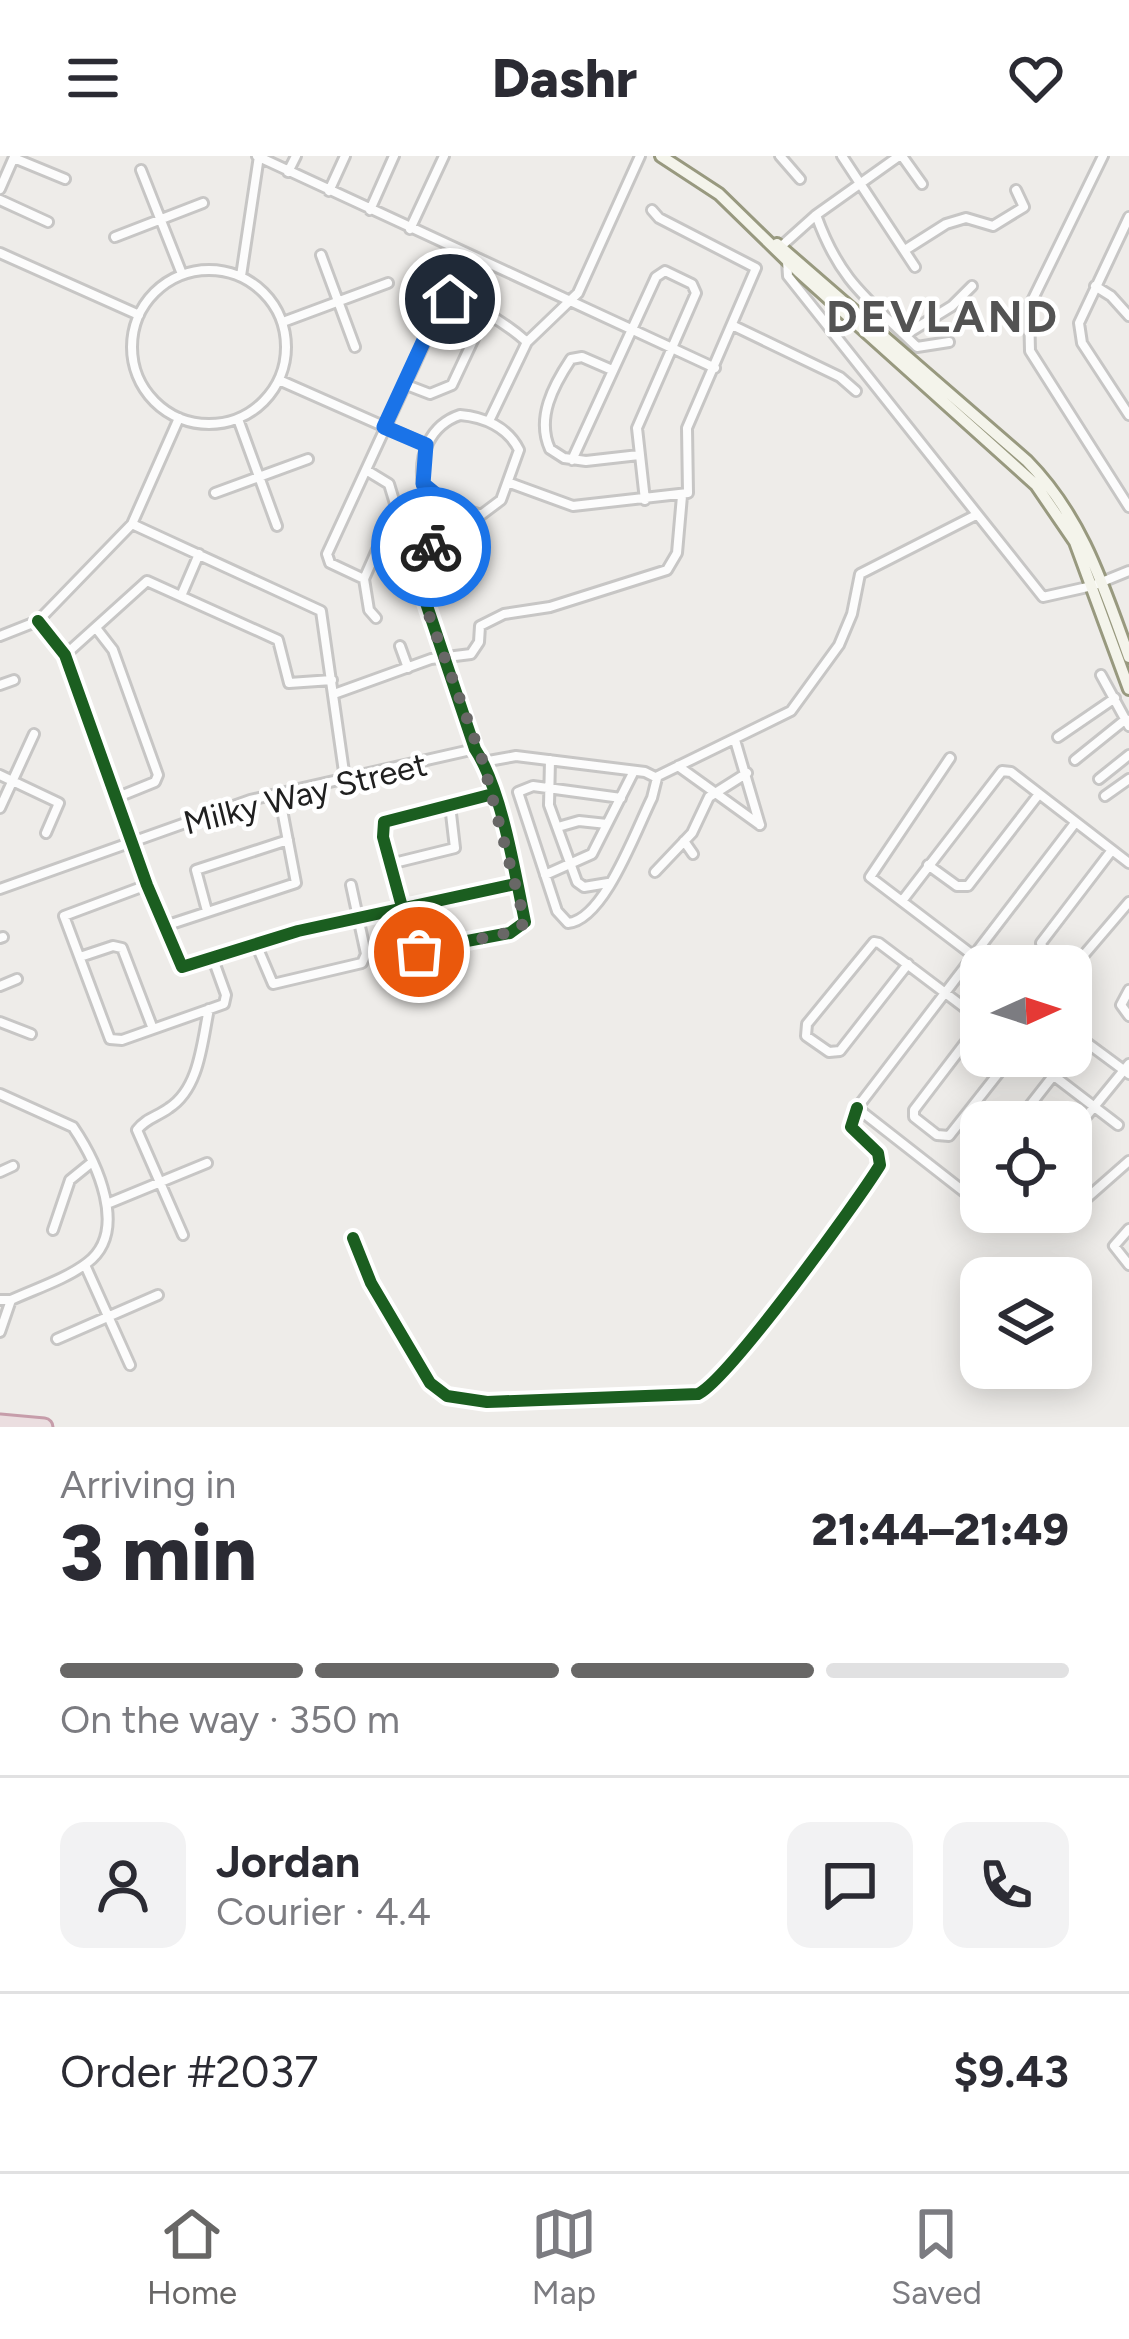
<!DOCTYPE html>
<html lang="en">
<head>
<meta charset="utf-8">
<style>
  :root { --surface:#fff; --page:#f2f2f3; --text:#2b2b33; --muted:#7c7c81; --line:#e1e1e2; --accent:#686766 }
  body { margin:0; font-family:Figtree,sans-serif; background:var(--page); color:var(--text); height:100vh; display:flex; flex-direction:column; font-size:45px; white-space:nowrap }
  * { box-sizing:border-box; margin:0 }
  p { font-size:39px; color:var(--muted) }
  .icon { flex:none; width:66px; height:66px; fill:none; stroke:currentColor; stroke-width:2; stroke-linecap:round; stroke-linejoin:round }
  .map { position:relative; height:1271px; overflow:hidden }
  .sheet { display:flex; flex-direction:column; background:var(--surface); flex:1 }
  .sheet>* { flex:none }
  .needle { width:78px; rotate:87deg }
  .tools { position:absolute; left:960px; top:789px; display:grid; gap:24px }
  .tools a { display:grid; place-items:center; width:132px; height:132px; border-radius:24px; background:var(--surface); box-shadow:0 6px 30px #0003; font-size:60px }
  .pin { position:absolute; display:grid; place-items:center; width:102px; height:102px; color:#fff; margin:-51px; border:6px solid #fff; border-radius:50%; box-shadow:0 3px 12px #0007 }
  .courier { position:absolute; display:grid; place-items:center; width:120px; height:120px; margin:-60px; border:9px solid #1a73e8; border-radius:50%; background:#fff; color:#222; box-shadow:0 3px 15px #0007 }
  .summary em { font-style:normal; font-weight:800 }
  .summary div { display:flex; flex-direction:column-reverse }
  .summary { display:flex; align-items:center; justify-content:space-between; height:204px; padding:0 60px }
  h1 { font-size:78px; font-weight:800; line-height:90px }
  .bar { display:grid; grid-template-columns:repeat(4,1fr); gap:18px 12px; align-content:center; height:144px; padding:0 60px }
  .bar i { height:15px; border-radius:9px; background:var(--line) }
  .bar .on { background:var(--accent) }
  .bar p { grid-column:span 4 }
  .line { display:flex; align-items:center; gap:30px; padding:0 60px; border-top:3px solid var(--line) }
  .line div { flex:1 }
  .round { display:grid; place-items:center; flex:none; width:126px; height:126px; border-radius:24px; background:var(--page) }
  header { display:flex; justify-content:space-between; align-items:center; height:156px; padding:0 60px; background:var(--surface); font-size:54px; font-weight:800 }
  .tab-bar { display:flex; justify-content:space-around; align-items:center; height:168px; border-top:3px solid var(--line); background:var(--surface); font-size:33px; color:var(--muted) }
  .tab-bar a { display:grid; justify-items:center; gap:6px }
  .tab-bar .on { color:var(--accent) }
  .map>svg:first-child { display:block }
</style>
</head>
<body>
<header><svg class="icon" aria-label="menu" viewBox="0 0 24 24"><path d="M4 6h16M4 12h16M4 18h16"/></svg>Dashr<svg class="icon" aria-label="heart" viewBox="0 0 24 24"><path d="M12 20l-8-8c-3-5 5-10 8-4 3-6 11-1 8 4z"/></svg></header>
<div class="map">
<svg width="1129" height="1271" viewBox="0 0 1129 1271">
  <rect width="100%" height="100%" fill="#eeece9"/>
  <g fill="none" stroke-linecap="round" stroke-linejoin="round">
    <defs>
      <path id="street" d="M257,0l458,212
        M780,0l20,23
        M842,0l73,111
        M902,0l20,28
        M1103,0l-74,151 1,44 99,156
        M14,2l51,21
        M141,14l41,104
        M288,16l8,-16
        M0,33l14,-32
        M329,35l16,-35
        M0,44l48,22
        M370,54l24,-54
        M816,59c24,67 52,84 101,132l32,-5
        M1129,61l-50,106 3,20 47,72
        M410,73l34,-73
        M115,81l88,-34
        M777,94l39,-35 83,-59
        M905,94l41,-26 20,-6 27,8 31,-19 -8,-17
        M0,97l139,62
        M321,99l34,92
        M787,105l1,15 255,321 49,-11 37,-15
        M132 191a77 77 0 1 1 154 0a77 77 0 1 1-154 0Z
        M241,120l18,-120
        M1095,130l16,10 18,20
        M283,166l105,-39
        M734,170l106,51 16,14
        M905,179l47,-29 20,-20
        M612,214l-30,-13 -11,2c-18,27 -35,59 -21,90l14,9 22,3 53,-6
        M279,224l147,65
        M404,228l26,10 22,-9 33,-70
        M460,259c24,2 48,12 59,35l-18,50 -20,15 -37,-12 -21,-18c-5,-30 7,-60 37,-70z
        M238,263l39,107
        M489,265l38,-79 51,-49 62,-137
        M572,304l84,-183 9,-6 27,13 4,9 -59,135 8,72
        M510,327l63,23 115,-13 -1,-65 69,-160 -97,-50 -7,-8
        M215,337l93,-34
        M450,350l-27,61 -2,21 54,161c27,41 40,124 50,173l-15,11 -96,18 -31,-114 1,-15 109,-28
        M132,368l189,87 24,168
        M364,423l-34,-16 -3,-9 116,-251c24,-7 66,23 84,39
        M364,423l32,-72 -7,-23 -23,-14
        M364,423l5,31 7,8
        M181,440l18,-42
        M38,465l27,34 82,230 35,82 116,-36 217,-47
        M96,472l17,22 45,125 -3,7 -37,15
        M0,480l38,-15 94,-97 47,-106
        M400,490l8,22
        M65,499l82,-74 131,59 11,43 43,-3
        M1101,519l28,51
        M0,529l14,-5
        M334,538l97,-35 40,-5 8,-12 1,-16 24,-12 46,-7 117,-37 10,-17 5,-57
        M1058,581l57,-39
        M735,584l25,85
        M950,602l-80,119 117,89
        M550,604l-1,45 28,77 7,5 24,-4
        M1075,604l51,-41
        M483,606l33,-6 129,16 12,6 -5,20c-16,32 -48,122 -84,125l-11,-12 -39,-119 15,-6 88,12
        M678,610l82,59
        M0,619l59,28 -13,30
        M656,621l135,-66 48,-66 13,-31 8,-40 116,-59
        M1099,623l30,-24
        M1105,640l24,-17
        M0,652l34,-74
        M558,671l21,-6 28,3
        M684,685l9,13
        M390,708l65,-16 -5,-43
        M928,709l29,21h11l71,-92
        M655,716l37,-39 17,-36 38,-24
        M545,719l47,-21 42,-83
        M147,729l-83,31 46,123 12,1 102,-36 2,-9 -13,-36
        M0,733l250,-89 225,-51
        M902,745l100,-130 9,1 118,91
        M207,755l-11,-41 92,-30
        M165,770l131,-43 -17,-89
        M0,782l3,-1
        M256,788l17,40 89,-21 4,-9 -15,-69
        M80,801l33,-11 9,2 31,81
        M908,808l-68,87 -11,1 -23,-16 1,-12 67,-82 5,1 102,77
        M1063,810l-19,-14 -3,-9 71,-93
        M1071,814l58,-68
        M0,830l17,-7
        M1129,834l-8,15 8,11
        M0,866l31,12
        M981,866l-67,88v7l23,18 12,1 63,-80
        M1071,875l58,43
        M1028,900l90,69
        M0,938l73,33c23,34 57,104 14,136 -21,16 -52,26 -76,37h-11
        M1017,966l36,-46
        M1071,979l58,-71
        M0,1016l13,-6
        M107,1048l100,-41
        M981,1049l-124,-97 218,-285
        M1012,1056l40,4 19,-4
        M1071,1056l58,-51
        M1129,1073l-15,17 15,19
        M53,1074l17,-50 21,-17
        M183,1079l-46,-105c9,-12 20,-13 32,-22 31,-20 33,-67 40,-99
        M353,1082l18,45 59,100 17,13 40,6 211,-8c30,-14 160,-193 182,-229l-2,-12 -27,-26 6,-19
        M85,1109l45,100
        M0,1176l11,-32
        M57,1183l101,-44"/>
      <path id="secondary" d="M661,0l58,38 79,77 238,214 39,57 54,147
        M777,88l250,217c55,56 76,124 102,196"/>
      <path id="highway" d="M0,1267l44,4"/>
    </defs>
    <use href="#street" stroke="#c7c6c5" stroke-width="14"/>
    <use href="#secondary" stroke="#98997f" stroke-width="16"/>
    <use href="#highway" stroke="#c69daa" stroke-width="21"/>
    <use href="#street" stroke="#fcfcfc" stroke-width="8"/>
    <use href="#secondary" stroke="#f4f4eb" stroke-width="10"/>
    <use href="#highway" stroke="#ebdee0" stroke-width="15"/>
    <defs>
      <path id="cycleway" d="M450,350l-27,61 -2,21 54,161c27,41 40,124 50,173l-15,11 -96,18 -31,-114 1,-15 109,-28
        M38,465l27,34 82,230 35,82 116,-36 217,-47
        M353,1082l18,45 59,100 17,13 40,6 211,-8c30,-14 160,-193 182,-229l-2,-12 -27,-26 6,-19"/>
    </defs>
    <use href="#cycleway" stroke="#fff" stroke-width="20"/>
    <use href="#cycleway" stroke="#1b5e20" stroke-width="12"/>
  </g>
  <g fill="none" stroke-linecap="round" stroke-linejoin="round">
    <path stroke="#686766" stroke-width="12" stroke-dasharray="0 21.6" d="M419,796l97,-21 9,-9 -42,-160 -61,-166 -1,-22 10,-27"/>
    <path stroke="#1a73e8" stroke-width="15" d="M431,391l19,-41 -27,-22 3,-39 -42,-18 47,-102 19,-26"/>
  </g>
  <g text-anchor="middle" stroke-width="9" stroke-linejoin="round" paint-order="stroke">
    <g font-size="33" fill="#202020" stroke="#fff">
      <text transform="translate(305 637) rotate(-14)" y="12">Milky Way Street</text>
    </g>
    <g font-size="45" font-weight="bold" letter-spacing="3" fill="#535353" stroke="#fff">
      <text x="943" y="176">DEVLAND</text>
    </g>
  </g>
</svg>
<div class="tools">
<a><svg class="needle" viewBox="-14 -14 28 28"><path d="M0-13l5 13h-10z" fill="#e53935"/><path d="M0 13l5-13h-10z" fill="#7c7c81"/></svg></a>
<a><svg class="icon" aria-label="locate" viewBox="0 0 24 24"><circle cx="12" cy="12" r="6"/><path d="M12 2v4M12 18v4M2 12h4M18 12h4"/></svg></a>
<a><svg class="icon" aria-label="layers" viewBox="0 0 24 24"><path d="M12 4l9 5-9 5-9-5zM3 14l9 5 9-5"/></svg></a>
</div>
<div class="pin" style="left:419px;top:796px;background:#ea580c"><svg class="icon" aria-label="bag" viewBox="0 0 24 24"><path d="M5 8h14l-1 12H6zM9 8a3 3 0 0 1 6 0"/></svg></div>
<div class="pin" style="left:450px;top:143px;background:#1f2937"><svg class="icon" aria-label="home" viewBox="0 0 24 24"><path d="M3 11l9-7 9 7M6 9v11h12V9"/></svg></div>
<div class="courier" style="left:431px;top:391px"><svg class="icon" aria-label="bike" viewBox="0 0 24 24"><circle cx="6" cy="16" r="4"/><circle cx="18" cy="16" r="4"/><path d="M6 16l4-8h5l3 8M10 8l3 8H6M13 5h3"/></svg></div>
</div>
<section class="sheet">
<div class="summary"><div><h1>3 min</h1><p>Arriving in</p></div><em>21:44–21:49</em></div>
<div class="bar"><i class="on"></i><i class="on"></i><i class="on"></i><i></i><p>On the way · 350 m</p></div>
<div class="line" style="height:216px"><a class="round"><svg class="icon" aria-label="person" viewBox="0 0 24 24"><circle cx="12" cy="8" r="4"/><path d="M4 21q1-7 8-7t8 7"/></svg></a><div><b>Jordan</b><p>Courier · 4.4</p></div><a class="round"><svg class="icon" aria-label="chat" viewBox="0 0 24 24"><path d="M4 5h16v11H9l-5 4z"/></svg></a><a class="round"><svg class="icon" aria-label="phone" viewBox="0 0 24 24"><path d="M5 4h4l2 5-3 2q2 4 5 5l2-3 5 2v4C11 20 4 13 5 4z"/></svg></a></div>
<div class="line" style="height:156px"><div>Order #2037</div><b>$9.43</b></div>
</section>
<nav class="tab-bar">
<a class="on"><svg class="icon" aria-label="home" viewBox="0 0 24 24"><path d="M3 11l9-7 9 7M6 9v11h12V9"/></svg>Home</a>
<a><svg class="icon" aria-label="map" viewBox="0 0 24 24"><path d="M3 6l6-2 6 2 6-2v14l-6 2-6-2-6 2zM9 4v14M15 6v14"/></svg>Map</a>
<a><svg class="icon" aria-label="saved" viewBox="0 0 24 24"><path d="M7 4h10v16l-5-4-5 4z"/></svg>Saved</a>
</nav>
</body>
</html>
